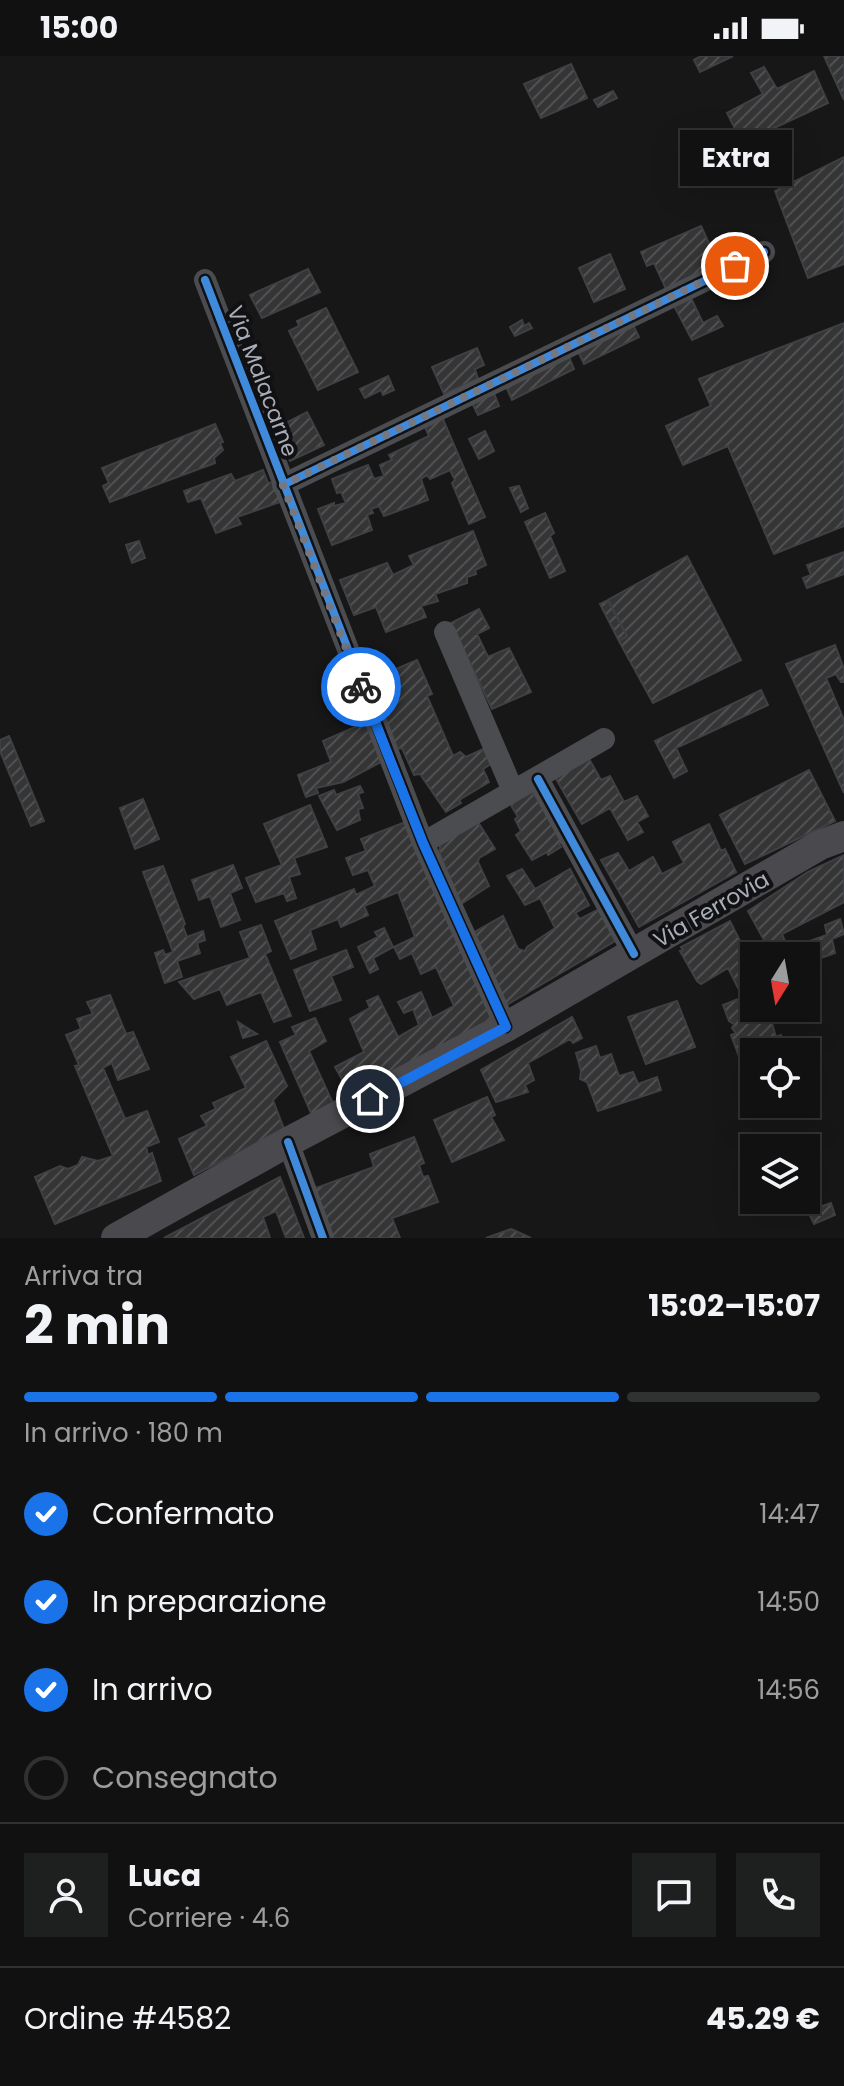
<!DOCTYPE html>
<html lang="it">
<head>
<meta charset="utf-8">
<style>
  :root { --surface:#111; --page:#1e1f1f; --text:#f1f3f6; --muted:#9c9d9f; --line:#303131; --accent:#1a73e8 }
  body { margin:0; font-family:Poppins,sans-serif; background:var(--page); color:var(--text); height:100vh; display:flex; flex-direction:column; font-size:30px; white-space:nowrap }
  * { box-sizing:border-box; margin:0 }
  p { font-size:26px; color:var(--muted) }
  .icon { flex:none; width:44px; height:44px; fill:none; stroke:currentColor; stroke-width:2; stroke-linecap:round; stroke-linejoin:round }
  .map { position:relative; height:1182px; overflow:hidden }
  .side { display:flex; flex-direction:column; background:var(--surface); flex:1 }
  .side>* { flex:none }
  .needle { width:52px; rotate:191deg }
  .fabs { position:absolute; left:740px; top:886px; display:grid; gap:16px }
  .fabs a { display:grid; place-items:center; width:80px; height:80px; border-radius:0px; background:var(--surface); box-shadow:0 8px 32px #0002,0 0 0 2px var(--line); font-size:40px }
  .pin { position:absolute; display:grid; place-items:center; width:68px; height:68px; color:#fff; margin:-34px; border:4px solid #fff; border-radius:50%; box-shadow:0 2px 8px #0007 }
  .courier { position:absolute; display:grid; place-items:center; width:80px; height:80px; margin:-40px; border:6px solid #1a73e8; border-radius:50%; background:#fff; color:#222; box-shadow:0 2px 10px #0007 }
  .bubble { position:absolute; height:56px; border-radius:0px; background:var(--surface); box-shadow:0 8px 32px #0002,0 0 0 2px var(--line); font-size:26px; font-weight:700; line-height:56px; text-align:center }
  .headline em { font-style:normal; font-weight:700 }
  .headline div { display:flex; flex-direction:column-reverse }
  .headline { display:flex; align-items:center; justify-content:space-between; height:136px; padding:0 24px }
  h1 { font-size:52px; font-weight:700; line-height:60px }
  .bar { display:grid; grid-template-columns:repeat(4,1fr); gap:12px 8px; align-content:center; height:96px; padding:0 24px }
  .bar i { height:10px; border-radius:6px; background:var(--line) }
  .bar .active { background:var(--accent) }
  .bar p { grid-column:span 4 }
  .line { display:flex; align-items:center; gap:20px; padding:0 24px; border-top:2px solid var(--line) }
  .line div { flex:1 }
  .round { display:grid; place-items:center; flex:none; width:84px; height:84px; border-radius:0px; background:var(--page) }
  ol { padding:0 24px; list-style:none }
  li { display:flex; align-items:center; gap:24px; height:88px }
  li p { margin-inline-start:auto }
  li .icon { padding:8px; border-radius:50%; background:var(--accent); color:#fff; stroke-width:4 }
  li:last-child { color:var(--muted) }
  li i { width:44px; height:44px; border:4px solid var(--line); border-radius:50% }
  .status { display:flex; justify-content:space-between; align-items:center; height:56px; padding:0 40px; background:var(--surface); direction:ltr }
  .status svg { height:22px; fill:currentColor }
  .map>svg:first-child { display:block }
</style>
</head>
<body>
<div class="status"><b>15:00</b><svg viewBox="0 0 49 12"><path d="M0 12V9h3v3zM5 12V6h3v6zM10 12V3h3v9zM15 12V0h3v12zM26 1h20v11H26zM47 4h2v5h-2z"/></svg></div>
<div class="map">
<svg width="844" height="1182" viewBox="0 0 844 1182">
  <defs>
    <pattern id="building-hatch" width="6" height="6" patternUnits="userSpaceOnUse" patternTransform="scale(2)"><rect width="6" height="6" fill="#353536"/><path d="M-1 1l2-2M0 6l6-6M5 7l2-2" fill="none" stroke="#4f5051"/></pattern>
  </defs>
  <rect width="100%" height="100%" fill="#171717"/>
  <path fill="url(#building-hatch)" stroke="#3f4043" stroke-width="2" d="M701,0h32l-33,16 -6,-12z
    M824,0h19l1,3v41z
    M571,8l16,34 -46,20 -17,-34z
    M764,11l13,22 37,-18 14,32 -86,40 -15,-30 36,-19 -12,-21z
    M613,35l4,7 -19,9 -4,-7z
    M760,88l12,29 -9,5 -13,-30z
    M844,101v107l-36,14 -33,-87z
    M713,114l5,10 -9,5 -5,-10z
    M701,170l18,39 -53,24 -12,-26 -7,3 -6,-14z
    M610,198l15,35 -31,13 -15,-34z
    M308,213l12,23 -58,26 -12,-23z
    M689,238l14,29 14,-7 6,10 -31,14 -20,-38z
    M326,252l32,64 -40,18 -29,-59 10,-5 -2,-5z
    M522,264l2,6 5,-3 3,5 -17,8 -5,-9z
    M631,265l8,16 -55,27 -8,-17z
    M844,267v203l-70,28 -46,-108 -45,19 -17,-39 45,-20 -12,-27z
    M477,292l7,17 -9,4 3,10 -34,15 -12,-27z
    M567,296l7,17 -62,31 -8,-18z
    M388,320l6,14 -11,5 -2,-5 -16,8 -5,-9z
    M492,332l7,18 -21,9 -8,-16z
    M307,356l17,33 -34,16 -16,-32z
    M442,361l43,100 -16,7 -17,-41 3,-3 -5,-10 -20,9 -3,-4 -6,4 7,21 -44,16 -5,-10 -8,3 2,4 -6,2 5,15 -40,15 -14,-36 16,-6v3l12,-3 -5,-11 -4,1 -5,-14 36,-14 6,14 10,-3 -4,-11 12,-5 -3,-5 40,-19 -5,-11z
    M215,368l8,18 -3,1 3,7 -9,8 1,5 -105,39 -7,-16 6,-3 -7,-15z
    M485,375l9,20 -15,8 -10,-20z
    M263,414l5,13 7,-1 8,19 -46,16 4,7 -25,9 -15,-35 -13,4 -4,-11 47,-17 4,7z
    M519,430l9,22 -7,4 -11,-24z
    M545,457l9,20 -4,3 15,35 -15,7 -25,-56z
    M473,475l13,34 -11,5 1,4 -9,3v6l-32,11 3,7 -17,5 5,11 -40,15 -10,-25 -22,8 -14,-35 47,-17 6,12 21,-10 -5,-9z
    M139,485l6,17 -13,5 -6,-18z
    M844,496v22l-37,14 -4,-10 8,-3 -4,-10z
    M687,500l54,104 -88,43 -34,-62 8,-5 -19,-36z
    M608,544l19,36 -8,5 -19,-37z
    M479,553l10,19 -12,6 11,23 21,-9 22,44 -39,17 -41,-86z
    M835,589l9,24v13h-3l-5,-8 -10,4 18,42v73l-58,-129z
    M417,604l15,34 -5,2 26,60 7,-4 6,5 17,-8 8,15 -8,5 6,13 -30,18 2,3 -15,9 -26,-38 -6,1 -12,-27 -5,1 -27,-69z
    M761,634l7,15 -92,43 11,23 -13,7 -19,-37z
    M366,666l17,39 -40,21 -27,6 2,5 -12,4 -8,-22 33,-13 -8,-21z
    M9,680l35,85 -13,5 -31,-75v-11z
    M588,701l13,23 9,-4 14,26 13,-6 11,20 -11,6 6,10 -15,8 -18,-32 -28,16 -27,-47z
    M809,714l26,51 -90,43 -25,-49z
    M360,730l3,6 -5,2 5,14 -5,1 2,11 -23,10 -18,-34 15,-6 2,5z
    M531,733l31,53 -3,2 2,3 -13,8 -1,-3 -15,8 -16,-25 5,-4 -6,-12 3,-2 -9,-15z
    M143,743l16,40 -24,10 -15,-41z
    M310,749l17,42 -33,11 6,16 -11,3 7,21 -9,3 -3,-8 -28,9 -10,-24 36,-13 -18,-41z
    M408,765l87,202 -141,78 -19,-34 29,-15 -14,-33 20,-11 -3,-7 11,-5 20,41 21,-12 -6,-16 -9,4 -6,-11 23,-10 11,26 22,-12 -18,-39 -15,7 -9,-21 -12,6 -6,-12 21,-10 -17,-45 -34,14 4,9 -27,12 -3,-8 -28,11 6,19 -25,10 -16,-38 79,-32 2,6 19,-9 -7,-16 -15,5 -7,-17 20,-7 -5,-12z
    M478,766l17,27 -16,9 -1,4 11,24 -28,18 -22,-52 2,-9z
    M709,768l12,27 4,-2 11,23 -97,55 -38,-67 17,-7 11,18 24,-14 9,17 22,-11 -11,-21z
    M844,799v47l-62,32 9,22h-37v25l-16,7 -10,-20 -27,16 -4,-3 -17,-30 3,-1 -2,-3 49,-26 15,30 19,-11 -16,-29 60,-39z
    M233,809l9,23 -12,5 10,27 -19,7 -11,-31 -11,4 -7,-20z
    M163,810l22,58 -2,2 4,11 16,-6 2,9 -8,3 3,10 -23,8 5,16 -17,6 -10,-30 8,-3 2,5 8,-3 -30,-80z
    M522,813l13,20 35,-20 19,36 -14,8 5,6 19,-10 18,31 -114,67 -32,-73 32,-18 15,33 7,2 2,-4 28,-19 -15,-30 -15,7 -18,-29z
    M840,863l4,15 -12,5 3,14 -20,7 -5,-19 17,-6 -2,-10z
    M261,869l10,26 -6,3 26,62 -17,6 -13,-30 -34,13 -7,-16 -26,10 -15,-17 71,-24 -10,-26z
    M384,872l9,19 -20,11 5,11 -8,4 -12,-26 20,-10 -3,-5z
    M346,894l7,17 -22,9 10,24 -31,11 -16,-41z
    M110,939l16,39 7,-2 16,37 -31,11 -6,-17 -9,5 22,51 22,-8 12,31 -13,5 2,8 4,-2 9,28 -106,43 -20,-47 25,-11 8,3 10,-4 4,-8 16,4 15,-5 -38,-90 4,-1 -13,-30 15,-6 -4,-10 16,-5 -6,-12z
    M743,941l2,4 9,-4v11h33l2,6 -18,6 5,17 5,-2 4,13 -13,4h-18v8l-12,4 -11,-29 5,-2 -4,-5 2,-4 -5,-3 -6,-16z
    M677,945l18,46 -49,17 -18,-47z
    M572,961l10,21 -9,5 -3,-4 -42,24 6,17 -9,5 3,7 -32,10 -15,-32z
    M315,962l11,23 -17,10 27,59 -22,10 -34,-78 16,-7 -4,-8z
    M238,966l19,12 -14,4z
    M266,985l21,45 -14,14 11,29 -90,46 -15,-36 28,-13 -6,-10 15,-7 -3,-6 33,-15 -15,-31z
    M596,990l4,12 11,-4 8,22 14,-4 5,12 19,-7 4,13 -63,21 -11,-29 -7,-3 1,-8 -5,-18z
    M487,1041l8,18 -4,2 13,23 -52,22 -18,-42z
    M414,1081l10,26 -5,2 4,12 5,-1 10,26 -46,16 8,20h-69l-18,-49 61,-22 -4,-13z
    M280,1121l24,61h-18l-10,-27 -13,6 7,21h-106z
    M831,1147l4,12 -21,9 -6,-13z
    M511,1173l20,9h-45z"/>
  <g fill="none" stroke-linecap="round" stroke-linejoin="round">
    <path stroke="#4b4c50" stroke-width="22" d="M205,224l218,563 83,184
      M283,429l481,-233
      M445,576l68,159
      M538,723l96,175
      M423,787l181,-104
      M288,1086l35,96"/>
    <path stroke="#4a4a4e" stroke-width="30" d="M116,1182l172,-96 218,-115 314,-182 24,-9"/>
    <defs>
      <path id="cycleway" d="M205,224l218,563 83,184
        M283,429l481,-233
        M538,723l96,175
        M288,1086l35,96"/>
    </defs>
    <use href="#cycleway" stroke="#111113" stroke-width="13"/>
    <use href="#cycleway" stroke="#408adc" stroke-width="8"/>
  </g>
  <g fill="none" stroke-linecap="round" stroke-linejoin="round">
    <path stroke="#757880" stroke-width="8" stroke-dasharray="0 14.4" d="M361,631l-78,-202 452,-219"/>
    <path stroke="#1a73e8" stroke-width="10" d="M361,631l62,156 83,184 -136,72"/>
  </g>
  <g text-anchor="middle" stroke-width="8" stroke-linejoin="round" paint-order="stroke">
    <g font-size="22" fill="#a8adb8" stroke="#111113">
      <text transform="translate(263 325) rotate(69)" y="8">Via Malacarne</text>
      <text transform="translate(711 853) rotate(-30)" y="8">Via Ferrovia</text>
    </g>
  </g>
</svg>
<div class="fabs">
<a><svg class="needle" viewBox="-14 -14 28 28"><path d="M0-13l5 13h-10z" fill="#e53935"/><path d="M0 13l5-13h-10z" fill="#9c9d9f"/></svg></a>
<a><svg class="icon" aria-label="locate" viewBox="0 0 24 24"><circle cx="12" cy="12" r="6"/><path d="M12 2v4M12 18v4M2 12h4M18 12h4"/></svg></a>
<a><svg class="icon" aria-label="layers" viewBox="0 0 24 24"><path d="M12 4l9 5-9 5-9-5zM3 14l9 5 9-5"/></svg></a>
</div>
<div class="pin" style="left:735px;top:210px;background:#ea580c"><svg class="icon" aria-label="bag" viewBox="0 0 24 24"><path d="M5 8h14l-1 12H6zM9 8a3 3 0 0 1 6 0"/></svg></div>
<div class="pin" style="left:370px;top:1043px;background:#1f2937"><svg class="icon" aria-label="home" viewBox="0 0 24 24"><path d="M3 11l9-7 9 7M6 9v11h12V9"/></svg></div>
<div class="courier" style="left:361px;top:631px"><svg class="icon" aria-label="bike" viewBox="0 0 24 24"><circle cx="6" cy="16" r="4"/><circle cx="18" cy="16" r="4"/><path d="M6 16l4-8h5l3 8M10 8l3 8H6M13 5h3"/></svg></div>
<div class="bubble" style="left:680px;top:74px;width:112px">Extra</div>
</div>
<section class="side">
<div class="headline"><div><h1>2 min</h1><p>Arriva tra</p></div><em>15:02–15:07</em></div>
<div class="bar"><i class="active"></i><i class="active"></i><i class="active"></i><i></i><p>In arrivo · 180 m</p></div>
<ol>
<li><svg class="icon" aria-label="check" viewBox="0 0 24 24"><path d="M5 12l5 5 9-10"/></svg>Confermato<p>14:47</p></li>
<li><svg class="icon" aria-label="check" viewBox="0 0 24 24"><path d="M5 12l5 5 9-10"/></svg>In preparazione<p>14:50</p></li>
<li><svg class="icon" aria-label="check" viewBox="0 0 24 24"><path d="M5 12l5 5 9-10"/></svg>In arrivo<p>14:56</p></li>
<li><i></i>Consegnato</li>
</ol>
<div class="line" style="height:144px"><a class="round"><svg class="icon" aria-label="person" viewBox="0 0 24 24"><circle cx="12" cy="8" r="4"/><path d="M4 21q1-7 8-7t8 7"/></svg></a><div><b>Luca</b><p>Corriere · 4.6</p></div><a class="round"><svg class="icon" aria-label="chat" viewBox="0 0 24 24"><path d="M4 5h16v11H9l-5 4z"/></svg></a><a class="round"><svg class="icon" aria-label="phone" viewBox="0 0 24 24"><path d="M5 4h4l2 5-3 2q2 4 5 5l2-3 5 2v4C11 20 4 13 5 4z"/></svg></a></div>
<div class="line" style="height:104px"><div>Ordine #4582</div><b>45.29 €</b></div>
</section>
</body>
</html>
